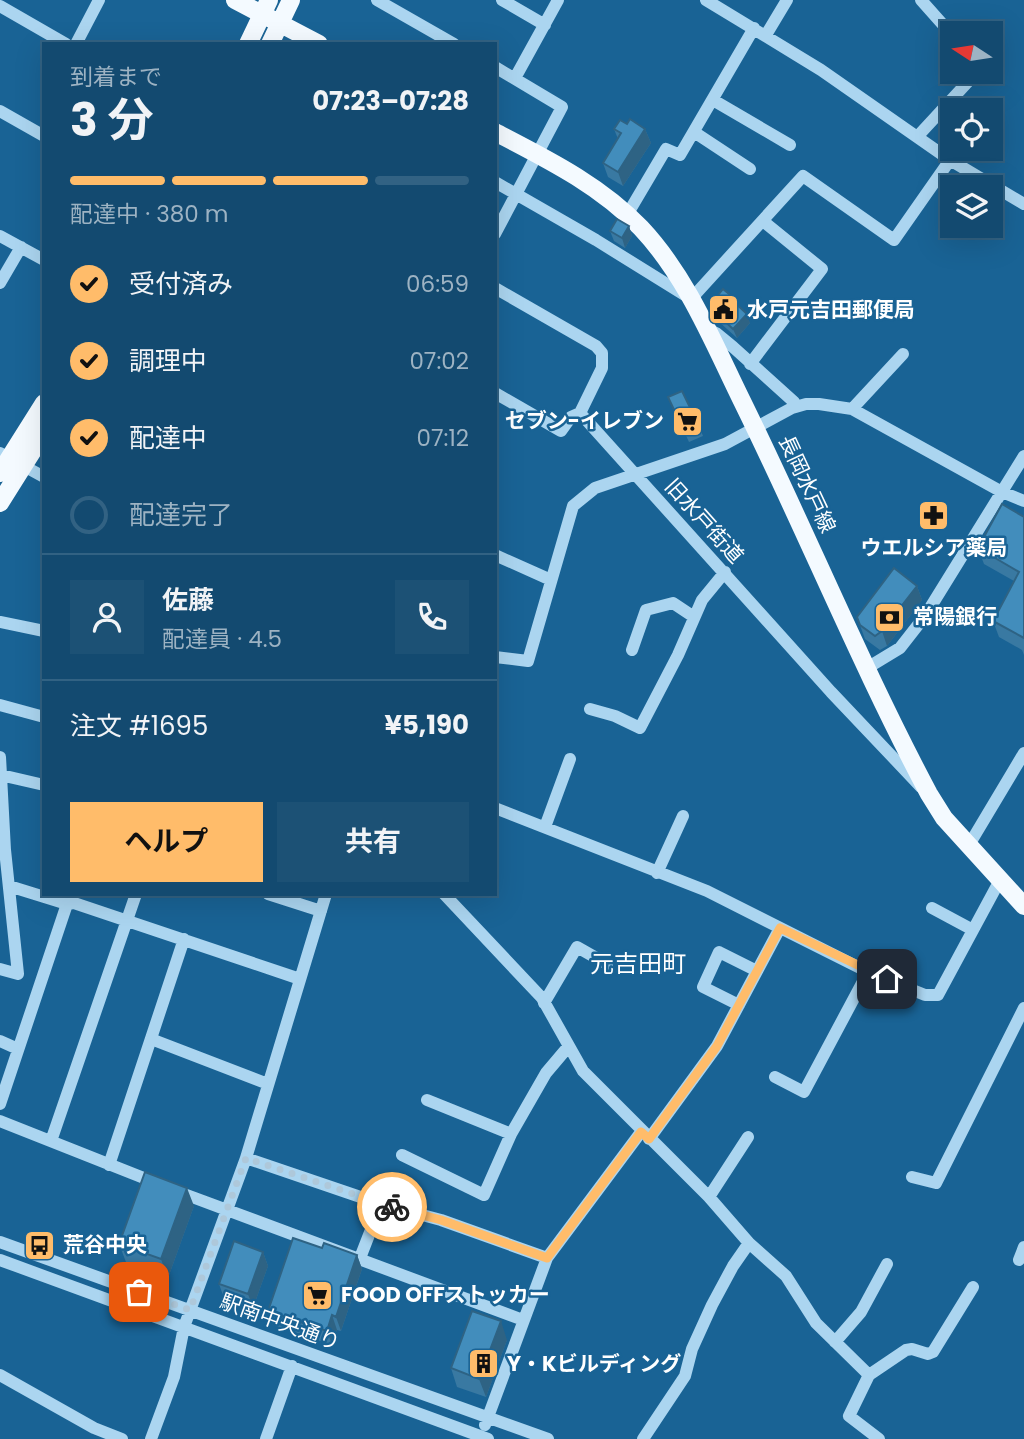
<!DOCTYPE html>
<html lang="ja">
<head>
<meta charset="utf-8">
<style>
  :root { --surface:#134a70; --page:#1c5175; --text:#f1f3f6; --muted:#9db3c3; --line:#326283; --accent:#ffbc6a }
  body { margin:0; font-family:Poppins,"Noto Sans JP",sans-serif; background:var(--page); color:var(--text); height:100vh; display:flex; flex-direction:column; font-size:26px; white-space:nowrap }
  * { box-sizing:border-box; margin:0 }
  p { font-size:23px; color:var(--muted) }
  .icon { flex:none; width:38px; height:38px; fill:none; stroke:currentColor; stroke-width:2; stroke-linecap:round; stroke-linejoin:round }
  .map { position:relative; flex:1; overflow:hidden }
  .side { position:absolute; left:42px; top:42px; width:455px; height:854px; display:flex; flex-direction:column; background:var(--surface); border-radius:0px; box-shadow:0 7px 28px #0002,0 0 0 2px var(--line) }
  .side>* { flex:none }
  .needle { width:46px; rotate:282deg }
  .buttons { position:absolute; left:940px; top:21px; display:grid; gap:14px }
  .buttons a { display:grid; place-items:center; width:63px; height:63px; border-radius:0px; background:var(--surface); box-shadow:0 7px 28px #0002,0 0 0 2px var(--line); font-size:35px }
  .pin { position:absolute; display:grid; place-items:center; width:60px; height:60px; color:#fff; margin:-30px; border-radius:14px; box-shadow:0 4px 10px #0006 }
  .courier { position:absolute; display:grid; place-items:center; width:70px; height:70px; margin:-35px; border:5px solid #ffbc6a; border-radius:50%; background:#fff; color:#222; box-shadow:0 2px 9px #0007 }
  .head em { font-style:normal; font-weight:700 }
  .head div { display:flex; flex-direction:column-reverse }
  .head { display:flex; align-items:center; justify-content:space-between; height:119px; padding:0 28px }
  h1 { font-size:46px; font-weight:700; line-height:52px }
  .bar { display:grid; grid-template-columns:repeat(4,1fr); gap:10px 7px; align-content:center; height:84px; padding:0 28px }
  .bar i { height:9px; border-radius:5px; background:var(--line) }
  .bar .current { background:var(--accent) }
  .bar p { grid-column:span 4 }
  .line { display:flex; align-items:center; gap:18px; padding:0 28px; border-top:2px solid var(--line) }
  .line div { flex:1 }
  .round { display:grid; place-items:center; flex:none; width:74px; height:74px; border-radius:0px; background:var(--page) }
  ol { padding:0 28px; list-style:none }
  li { display:flex; align-items:center; gap:21px; height:77px }
  li p { margin-inline-start:auto }
  li .icon { padding:7px; border-radius:50%; background:var(--accent); color:#111; stroke-width:4 }
  li:last-child { color:var(--muted) }
  li i { width:38px; height:38px; border:4px solid var(--line); border-radius:50% }
  .primary-button { display:flex; gap:14px; margin-top:auto; padding:14px 28px }
  .primary-button a { flex:1; height:80px; border-radius:0px; background:var(--accent); color:#111; font-size:28px; font-weight:700; line-height:80px; text-align:center }
  .primary-button a+a { background:var(--page); color:var(--text) }
  .map>svg:first-child { display:block }
</style>
</head>
<body>
<div class="map">
<svg width="1024" height="1439" viewBox="0 0 1024 1439">
  <rect width="100%" height="100%" fill="#196395"/>
  <g fill="none" stroke-linecap="round" stroke-linejoin="round">
    <path stroke="#abd5f0" stroke-width="12" d="M377,0l77,44
      M502,0l43,25
      M706,0l115,70 129,90 74,44
      M921,0l24,27
      M0,6l66,38
      M766,35l21,-35
      M76,44l23,-44
      M495,67l67,40 -67,127
      M515,78l43,-78
      M713,100l77,45
      M0,111l44,25
      M694,132l56,37
      M917,137l60,-65
      M495,182l101,58 95,59 112,-123 91,64 56,-80
      M627,215l39,-66 14,6 74,-127
      M0,236l44,24
      M0,283l21,-36
      M495,288l101,58 6,7v15l-22,45 251,279 90,95
      M708,329l8,4 17,14 61,55 2,5
      M750,364l72,-95 -58,-47
      M495,393l66,38 10,-14 9,-4
      M852,409l51,-55
      M0,453l44,24
      M495,555l56,25
      M0,622l44,9
      M632,650l14,-40 27,-7 21,14
      M495,657l33,4 45,-155 22,-18 130,-44 67,-36 14,-4h13l33,5 150,83 22,9
      M867,668l33,-20 25,-32 99,-160
      M0,705l44,12
      M590,709l25,7 25,12 38,-73 24,-55 23,-28
      M0,757l5,93 13,124 -18,-5
      M1,775l43,10
      M495,808l212,83 161,81 57,23h13l62,-115
      M545,827l25,-68
      M969,845l55,-92
      M657,873l26,-57
      M9,886l58,18
      M268,894l53,17
      M444,894l98,104 41,73 126,126 40,46 37,33 30,47 53,52 -20,41 30,23
      M932,908l41,22
      M544,1003l33,-56 30,17
      M739,1005l-36,-18 16,-35 38,19
      M151,1039l117,45
      M0,1041l18,8
      M775,1077l29,15 64,-120
      M427,1100l84,34 35,-61 22,-26
      M0,1104l67,-200 7,-1 226,76
      M0,1121l159,63
      M649,1139l68,-93 63,-118
      M51,1141l85,-247
      M402,1155l82,40 27,-61
      M246,1158l135,46 60,16 106,38
      M109,1165l75,-226
      M912,1177l24,6 88,-175
      M176,1191l347,129
      M709,1197l39,-60
      M0,1242l548,197
      M360,1258l21,-54
      M0,1260l488,179
      M1019,1260l5,-13
      M835,1342l26,-30 26,-48
      M0,1375l94,53 28,11
      M869,1375l37,-25 6,-1 16,5 5,-2 40,-65
      M485,1425l62,-167 94,-126
      M151,1439l23,-62 10,-50 62,-169 80,-264
      M266,1439l26,-73
      M643,1439l42,-63 7,-27 20,-44 21,-39 16,-23"/>
    <path stroke="#f4faff" stroke-width="18" d="M235,0l84,44
      M248,44l21,-44
      M270,44l21,-44
      M495,132c52,27 105,53 146,96 46,49 72,114 101,173 64,130 119,265 187,393l15,24 80,88
      M0,473l44,-70
      M0,503l44,-70"/>
  </g>
  <path fill="#3979a2" d="M627,124l18,5 6,14 -28,43 -15,-9 -5,-14 15,-24 -4,-10z
    M629,226l3,10 -7,12 -11,-7 -4,-10z
    M711,304h26l13,19 -13,15 -20,-18z
    M668,397l31,29 4,10 -14,6z
    M1024,517v138l-2,-5 -23,-13 -6,-16 21,-40 -30,-17 -6,-16z
    M917,586l5,14 -35,46 -7,4 -15,-11 -8,-22z
    M194,1206l-26,72 -42,-16 -7,-18z
    M322,1248l35,7 5,14 -21,62 -4,-1 -5,15 -59,-20 -5,-14z
    M263,1252l5,14 -15,42 -29,-10 -5,-14z
    M507,1340l-21,57 -29,-10 -6,-19z"/>
  <path fill="#2e6384" d="M645,129l6,14 -28,43 -5,-14z
    M629,226l3,10 -7,12 -3,-10z
    M747,314l3,9 -13,15 -4,-9z
    M917,586l5,14 -35,46 -5,-15z
    M187,1188l7,18 -26,72 -7,-19z
    M263,1252l5,14 -15,42 -5,-14z
    M357,1255l5,14 -21,62 -5,-14z
    M332,1315l5,15 -5,15 -5,-14z
    M501,1321l6,19 -21,57 -7,-18z"/>
  <path fill="#428dbc" stroke="#2e6384" stroke-width="2" d="M630,119l15,10 -27,43 -15,-9 18,-30 -7,-4 6,-9 7,4z
    M617,219l12,7 -7,12 -12,-7z
    M723,289l12,10 -2,2 14,13 -14,15 -19,-18 2,-3 -5,-4z
    M682,391l17,35 -14,7 -17,-36z
    M1002,504l22,13v121l-31,-17 26,-49 -41,-24z
    M894,568l23,18 -35,45 -7,5 -15,-11 -3,-8z
    M145,1172l42,16 -26,71 -42,-15z
    M293,1238l29,10 2,-5 33,12 -21,62 -4,-2 -5,16 -59,-20z
    M234,1241l29,11 -15,42 -29,-10z
    M472,1311l29,10 -22,58 -28,-11z"/>
  <g fill="none" stroke-linecap="round" stroke-linejoin="round">
    <path stroke="#aec8da" stroke-width="7" stroke-dasharray="0 12.6" d="M139,1292l51,18 56,-152 146,49"/>
    <path stroke="#ffbc6a" stroke-width="9" d="M392,1207l49,13 106,38 94,-126 8,7 68,-93 63,-118 107,51"/>
  </g>
  <defs>
    <symbol id="civic-square" viewBox="-11 -11 22 22"><rect x="-9" y="-9" width="18" height="18" rx="4" fill="#ffbc6a" stroke="#196395"/><path d="M-.6-6.5H3V-4.5H.6V-3L4-1V1h2V6H-6V1h2V-1L-.6-3ZM-1.2 2.5V6h2.4V2.5Z" fill="#111"/></symbol>
    <symbol id="supermarket-square" viewBox="-11 -11 22 22"><rect x="-9" y="-9" width="18" height="18" rx="4" fill="#ffbc6a" stroke="#196395"/><path d="M-6-5.5h2.5l.6 2H6L4.5 2H-2.5L-4.4-4H-6ZM-1.5 3.2a1.3 1.3 0 1 0 .1 0ZM3 3.2a1.3 1.3 0 1 0 .1 0Z" fill="#111"/></symbol>
    <symbol id="pharmacy-square" viewBox="-11 -11 22 22"><rect x="-9" y="-9" width="18" height="18" rx="4" fill="#ffbc6a" stroke="#196395"/><path d="M-2-6h4v4h4v4h-4v4h-4v-4h-4v-4h4Z" fill="#111"/></symbol>
    <symbol id="bank-square" viewBox="-11 -11 22 22"><rect x="-9" y="-9" width="18" height="18" rx="4" fill="#ffbc6a" stroke="#196395"/><path d="M-6-4H6V4H-6ZM0-2.3a2.3 2.3 0 1 0 0 4.6a2.3 2.3 0 1 0 0-4.6Z" fill="#111"/></symbol>
    <symbol id="bus-square" viewBox="-11 -11 22 22"><rect x="-9" y="-9" width="18" height="18" rx="4" fill="#ffbc6a" stroke="#196395"/><path d="M-5-6H5V4H4V6H2V4H-2V6H-4V4H-5ZM-3.5-4V0h7V-4ZM-3.5 1.2v1.5H-2V1.2ZM2 1.2v1.5H3.5V1.2Z" fill="#111"/></symbol>
    <symbol id="building-square" viewBox="-11 -11 22 22"><rect x="-9" y="-9" width="18" height="18" rx="4" fill="#ffbc6a" stroke="#196395"/><path d="M-4-6H4V6H1V3H-1V6H-4ZM-2.5-4.3h1.7v1.8h-1.7ZM.8-4.3h1.7v1.8H.8ZM-2.5-1h1.7V.8h-1.7ZM.8-1h1.7V.8H.8Z" fill="#111"/></symbol>
  </defs>
  <g fill-rule="evenodd">
    <use href="#civic-square" x="706" y="292" width="35" height="35"/>
    <use href="#supermarket-square" x="670" y="404" width="35" height="35"/>
    <use href="#pharmacy-square" x="916" y="498" width="35" height="35"/>
    <use href="#bank-square" x="872" y="600" width="35" height="35"/>
    <use href="#bus-square" x="22" y="1228" width="35" height="35"/>
    <use href="#supermarket-square" x="300" y="1278" width="35" height="35"/>
    <use href="#building-square" x="466" y="1346" width="35" height="35"/>
  </g>
  <g text-anchor="middle" stroke-width="5" stroke-linejoin="round" paint-order="stroke">
    <g font-size="21" font-weight="bold" fill="#fff" stroke="#196395" text-anchor="start">
      <text x="747" y="317">水戸元吉田郵便局</text>
      <text x="664" y="428" text-anchor="end">セブン-イレブン</text>
      <text x="934" y="555" text-anchor="middle">ウエルシア薬局</text>
      <text x="913" y="624">常陽銀行</text>
      <text x="63" y="1252">荒谷中央</text>
      <text x="341" y="1302">FOOD OFFストッカー</text>
      <text x="507" y="1371">Y・Kビルディング</text>
    </g>
    <g font-size="21" fill="#fff" stroke="#196395">
      <text transform="translate(807 484) rotate(65)" y="7">長岡水戸線</text>
      <text transform="translate(704 521) rotate(48)" y="7">旧水戸街道</text>
      <text transform="translate(280 1322) rotate(20)" y="7">駅南中央通り</text>
    </g>
    <g font-size="24" fill="#fff" stroke="#196395">
      <text x="638" y="972">元吉田町</text>
    </g>
  </g>
</svg>
<div class="buttons">
<a><svg class="needle" viewBox="-14 -14 28 28"><path d="M0-13l5 13h-10z" fill="#e53935"/><path d="M0 13l5-13h-10z" fill="#9db3c3"/></svg></a>
<a><svg class="icon" aria-label="locate" viewBox="0 0 24 24"><circle cx="12" cy="12" r="6"/><path d="M12 2v4M12 18v4M2 12h4M18 12h4"/></svg></a>
<a><svg class="icon" aria-label="layers" viewBox="0 0 24 24"><path d="M12 4l9 5-9 5-9-5zM3 14l9 5 9-5"/></svg></a>
</div>
<div class="pin" style="left:139px;top:1292px;background:#ea580c"><svg class="icon" aria-label="bag" viewBox="0 0 24 24"><path d="M5 8h14l-1 12H6zM9 8a3 3 0 0 1 6 0"/></svg></div>
<div class="pin" style="left:887px;top:979px;background:#1f2937"><svg class="icon" aria-label="home" viewBox="0 0 24 24"><path d="M3 11l9-7 9 7M6 9v11h12V9"/></svg></div>
<div class="courier" style="left:392px;top:1207px"><svg class="icon" aria-label="bike" viewBox="0 0 24 24"><circle cx="6" cy="16" r="4"/><circle cx="18" cy="16" r="4"/><path d="M6 16l4-8h5l3 8M10 8l3 8H6M13 5h3"/></svg></div>
<section class="side">
<div class="head"><div><h1>3 分</h1><p>到着まで</p></div><em>07:23–07:28</em></div>
<div class="bar"><i class="current"></i><i class="current"></i><i class="current"></i><i></i><p>配達中 · 380 m</p></div>
<ol>
<li><svg class="icon" aria-label="check" viewBox="0 0 24 24"><path d="M5 12l5 5 9-10"/></svg>受付済み<p>06:59</p></li>
<li><svg class="icon" aria-label="check" viewBox="0 0 24 24"><path d="M5 12l5 5 9-10"/></svg>調理中<p>07:02</p></li>
<li><svg class="icon" aria-label="check" viewBox="0 0 24 24"><path d="M5 12l5 5 9-10"/></svg>配達中<p>07:12</p></li>
<li><i></i>配達完了</li>
</ol>
<div class="line" style="height:126px"><a class="round"><svg class="icon" aria-label="person" viewBox="0 0 24 24"><circle cx="12" cy="8" r="4"/><path d="M4 21q1-7 8-7t8 7"/></svg></a><div><b>佐藤</b><p>配達員 · 4.5</p></div><a class="round"><svg class="icon" aria-label="phone" viewBox="0 0 24 24"><path d="M5 4h4l2 5-3 2q2 4 5 5l2-3 5 2v4C11 20 4 13 5 4z"/></svg></a></div>
<div class="line" style="height:91px"><div>注文 #1695</div><b>¥5,190</b></div>
<div class="primary-button"><a>ヘルプ</a><a>共有</a></div>
</section>
</div>
</body>
</html>
